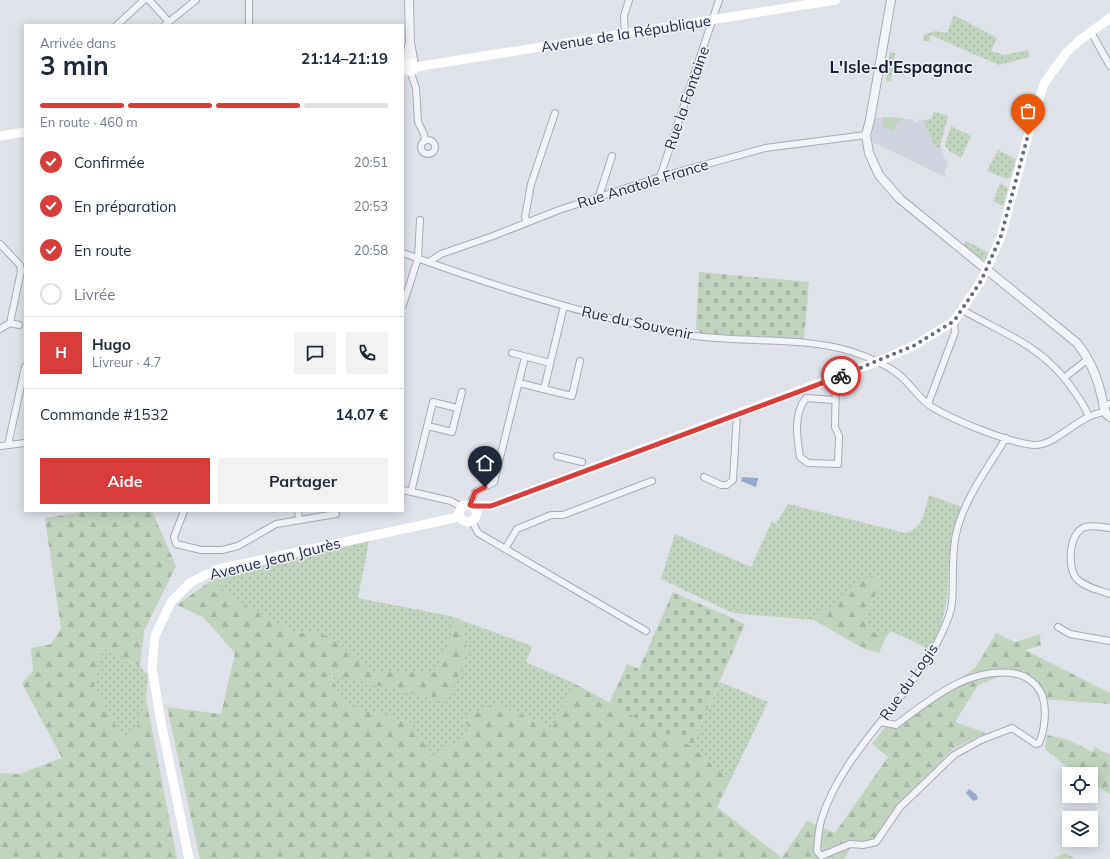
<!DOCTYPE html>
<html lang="fr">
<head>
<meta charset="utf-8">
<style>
  :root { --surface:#fff; --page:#f2f2f3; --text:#1f2937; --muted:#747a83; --line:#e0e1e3; --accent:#d73d3b }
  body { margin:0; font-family:Mulish,sans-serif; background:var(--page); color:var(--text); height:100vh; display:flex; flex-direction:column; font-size:15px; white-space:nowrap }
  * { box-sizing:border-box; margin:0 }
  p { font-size:13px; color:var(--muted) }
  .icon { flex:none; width:22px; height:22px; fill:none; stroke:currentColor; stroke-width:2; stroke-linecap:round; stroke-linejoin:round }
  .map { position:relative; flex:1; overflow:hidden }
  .panel { position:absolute; left:24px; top:24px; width:380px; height:488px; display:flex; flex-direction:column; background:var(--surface); border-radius:0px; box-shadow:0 2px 10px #0003 }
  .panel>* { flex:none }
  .buttons { position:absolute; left:1062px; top:767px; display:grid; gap:8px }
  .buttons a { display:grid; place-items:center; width:36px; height:36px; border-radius:0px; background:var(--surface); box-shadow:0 2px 10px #0003; font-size:20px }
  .pin { position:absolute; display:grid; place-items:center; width:34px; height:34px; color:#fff; margin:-41px -17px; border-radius:50% 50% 50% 0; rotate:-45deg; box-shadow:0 0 4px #0007 }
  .pin .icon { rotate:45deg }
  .courier { position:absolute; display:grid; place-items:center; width:40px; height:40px; margin:-20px; border:3px solid #d73d3b; border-radius:50%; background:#fff; color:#222; box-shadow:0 1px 5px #0007 }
  .overview em { font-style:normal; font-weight:700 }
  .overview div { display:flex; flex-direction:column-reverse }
  .overview { display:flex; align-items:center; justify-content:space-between; height:68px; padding:0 16px }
  h1 { font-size:26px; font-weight:700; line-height:30px }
  .bar { display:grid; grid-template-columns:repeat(4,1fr); gap:6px 4px; align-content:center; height:48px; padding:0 16px }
  .bar i { height:5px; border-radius:3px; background:var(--line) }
  .bar .on { background:var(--accent) }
  .bar p { grid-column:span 4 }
  .line { display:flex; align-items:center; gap:10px; padding:0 16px; border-top:1px solid var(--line) }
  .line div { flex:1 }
  .round { display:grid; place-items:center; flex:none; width:42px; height:42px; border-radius:0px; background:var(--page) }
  ol { padding:0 16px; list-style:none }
  li { display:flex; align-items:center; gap:12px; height:44px }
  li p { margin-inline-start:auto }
  li .icon { padding:4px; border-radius:50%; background:var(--accent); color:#fff; stroke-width:4 }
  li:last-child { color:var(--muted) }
  li i { width:22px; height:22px; border:2px solid var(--line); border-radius:50% }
  .action { display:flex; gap:8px; margin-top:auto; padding:8px 16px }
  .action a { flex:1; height:46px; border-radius:0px; background:var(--accent); color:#fff; font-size:16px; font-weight:700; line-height:46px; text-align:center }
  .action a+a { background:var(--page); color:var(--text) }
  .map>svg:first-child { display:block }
</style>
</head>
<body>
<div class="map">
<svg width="1110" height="859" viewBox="0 0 1110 859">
  <defs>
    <pattern id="grass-dots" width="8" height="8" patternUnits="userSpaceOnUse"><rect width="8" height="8" fill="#c2d4c0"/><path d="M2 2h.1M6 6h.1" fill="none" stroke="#a7b6a6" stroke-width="1.8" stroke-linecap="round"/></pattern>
    <pattern id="forest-firs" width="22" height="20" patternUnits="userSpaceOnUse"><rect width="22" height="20" fill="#c2d4c0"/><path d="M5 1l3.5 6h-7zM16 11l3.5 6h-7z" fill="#a7b6a6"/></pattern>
    <pattern id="cemetery-stones" width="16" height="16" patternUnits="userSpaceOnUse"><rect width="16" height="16" fill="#c2d4c0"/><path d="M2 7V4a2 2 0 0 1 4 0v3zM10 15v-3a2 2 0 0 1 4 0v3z" fill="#a7b6a6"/></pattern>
    <pattern id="water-ripples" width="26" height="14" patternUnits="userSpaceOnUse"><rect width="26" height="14" fill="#98a9cc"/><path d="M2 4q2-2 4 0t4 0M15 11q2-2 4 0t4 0" fill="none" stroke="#7c8aa7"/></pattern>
  </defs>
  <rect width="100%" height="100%" fill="#dfe2e9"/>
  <path fill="#d1d4df" d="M934,112l14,4 -8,28 5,16 3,2 -4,11 2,1 -1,3 -74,-36 3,-22 11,-2 18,1 3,3v-2h8v4l6,-3h10z"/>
  <path fill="url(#grass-dots)" d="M954,15l43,23 -6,13 13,4 24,-5 2,7 -31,8 -69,-30v6h-7v-6l12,-4 12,2z
    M890,52l5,1 -4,28h-5z
    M934,112l14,4 -8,31 -4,1 -13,-28 9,-1z
    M951,126l20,10 -10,22 -12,-7 -4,-6z
    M998,150l18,9 -5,18 -4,2 -20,-8z
    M1000,184l8,4 -5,18 -10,-5z
    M966,241l23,12 -2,5 -6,1 -18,-14z
    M929,495l33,12c-5,15 -10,29 -12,45 -4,38 1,62 -21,97l-38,-18 -5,6 -18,-10 -2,-11 16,-36 -12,-4 -56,44 -81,-7 -72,-34 14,-45 76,33 21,-46 12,9 -8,-7 12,-19 117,29c19,-4 19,-22 24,-38z
    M369,541l-11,57 97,19 -3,22 -17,33h-67l-37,-36 -39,-4 -71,-41 3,-16z
    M463,621l69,25 -6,16 49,22 -23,44 -57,-24 -32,13 7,14 -36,28 -24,-37 -66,-16 -13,-32 114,27 23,-50 -6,-18z
    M102,648l38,18 8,10 -2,22 -7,26 -15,18 -30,-58z
    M720,682l48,20 -37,77 -40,-33z"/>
  <path fill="url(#forest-firs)" d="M86,511h66l24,55 -32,65 -4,35 -38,-18 -8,36 30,58 15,-18 7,-26 31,161h-177v-86l19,1 43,-16 -40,-75 11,-12 -2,-23 20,-4 10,-15 -16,-111z
    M224,575l-3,16 71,41 39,4 37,36h67l17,-33 3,-22 8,4 -1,12 6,18 -12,31 -11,19 -114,-26 13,31 66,16 24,37 36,-28 -7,-15 32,-12 57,24 23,-44 116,62 40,33 -14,28 65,51 25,-37 28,12 53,-76 -16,-13 13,-17h12l79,-60 20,-34 19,9 25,-8 1,11 -16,5 85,43v11l-67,-5 -19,-20 -20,-4 -26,10 -23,37 31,11 -33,16 -55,58 -21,29 -9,5 -14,1 -10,17h-644l-33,-152 54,7 14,-61 -32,-36 -26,-12 32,-23z
    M870,575l12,5 -16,36 2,11 18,10 -7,16 -15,-4 -50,-29z
    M1047,735l21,5 25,12 2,-5 15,8v39l-19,-11v-9h-15l-31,-25z
    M1065,853l11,6h-24z"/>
  <path fill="url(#cemetery-stones)" d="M699,272l110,10 -5,57 -104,-6 -1,-3h-3z
    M673,592l72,32 -54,122 -82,-42 18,-40 12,5z"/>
  <path fill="#c2d4c0" d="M883,117l20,1 1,1 -7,4 -4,8 -10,-4z"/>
  <path fill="url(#water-ripples)" d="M742,477l16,1 -2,9 -15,-6z
    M969,789l7,5 2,5 -5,2 -7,-8z"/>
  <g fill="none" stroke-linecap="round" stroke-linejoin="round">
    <defs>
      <path id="minor" d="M149,0l20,22
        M249,0v25
        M117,25l27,-25
        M165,25l31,-25
        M1091,32l19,34
        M625,34l-1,-18 5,-16
        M410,71l6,17 2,34 6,12 1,7
        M421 147a7 7 0 1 1 14 0a7 7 0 1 1-14 0Z
        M660,177l59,-177
        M599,196l13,-40
        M527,222l-2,-5 6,-33 24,-71
        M0,244l20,21 1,6 -11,52
        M403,253c74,27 150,52 227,70 22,5 44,10 66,13 52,7 106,0 157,16 15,5 32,12 44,21 12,9 20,23 32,32 21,14 80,38 105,40 23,1 43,-30 71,-33
        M429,262l12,-8 52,-18 66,-26 101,-33 105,-29 101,-13
        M403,305l15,-47 2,-38
        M961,309c42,25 77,34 108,75 7,10 15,20 19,31
        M10,323l9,2
        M0,329l10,-6
        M512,353l38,10
        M1064,378l24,-19
        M519,383l53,13 8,-35
        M544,389l20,-83
        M835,400l-29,-2c-13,16 -9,40 -6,59l8,6 30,1 1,-28 -4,-9 1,-50
        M928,404l27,-72 -1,-11
        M1104,405l6,-1
        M428,426l24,6 10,-40
        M8,445l17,-78
        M0,446l25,-3
        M557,456l25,6
        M704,477l17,8h6l6,-5 4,-66
        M403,490l48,11 10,6
        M411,492l22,-90 24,6
        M470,505l5,-13 19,-10 31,-125
        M184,511l-10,26 2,7 25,6h21l16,-4 38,-22 60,-10
        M298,511l1,8
        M472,521l6,12 168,98
        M1110,528c-8,-1 -18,-3 -25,-1 -16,6 -18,39 -9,51 8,9 23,12 34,16
        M505,549l12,-20 34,-14h12l89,-34
        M1058,627l12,7 40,7
        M881,722l15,3c35,-26 74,-60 121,-51 10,2 21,11 25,21 5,14 3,35 -3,48l-3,1 -24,-16 -31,12 -27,15 -54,52 -24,35 -13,3 -13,-1 -29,12 -4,-5c1,-10 1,-20 4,-30 20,-69 87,-119 119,-184 5,-10 11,-22 12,-34 2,-23 -1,-46 4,-69 8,-35 31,-65 50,-96"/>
      <path id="tertiary" d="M409,0l1,43 4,21
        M891,0l-21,120 -4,15 3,18 10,22 21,24 177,144c12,15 21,36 25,55 2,7 1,15 8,19
        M406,66l3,-20"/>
    </defs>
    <use href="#minor" stroke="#a8abb7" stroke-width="8"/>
    <use href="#tertiary" stroke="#a8abb7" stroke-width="10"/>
    <use href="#minor" stroke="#f2f3f7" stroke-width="6"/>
    <use href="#tertiary" stroke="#f2f3f7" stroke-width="8"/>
    <path stroke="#fff" stroke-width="9" d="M405.5 67a4.5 4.5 0 1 1 9 0a4.5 4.5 0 1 1-9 0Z
      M415,67l421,-67
      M0,136l25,-4
      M473,506l4,7 -2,6 -7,3 -6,-2 -4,-6 5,-9 28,1 393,-147 31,-14 39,-24 27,-40 20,-44 33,-124 11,-31 21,-29 14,-13 30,-22
      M189,859l-28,-137 -9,-54 3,-32 16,-34 20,-20 27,-13 241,-52"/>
  </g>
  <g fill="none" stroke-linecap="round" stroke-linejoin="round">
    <path stroke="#676c7c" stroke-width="4" stroke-dasharray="0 7.2" d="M841,376l74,-31 39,-24 27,-40 20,-45 27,-101"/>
    <path stroke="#d73d3b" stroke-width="5" d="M485,487l-10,5 -5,13 4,1h17l350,-130"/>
  </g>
  <g text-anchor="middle" stroke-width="3" stroke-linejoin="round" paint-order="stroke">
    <g font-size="15" fill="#272c42" stroke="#eff1f7">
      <text transform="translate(626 34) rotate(-9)" y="5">Avenue de la République</text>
      <text transform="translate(687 98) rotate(-71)" y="5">Rue la Fontaine</text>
      <text transform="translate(643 184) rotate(-17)" y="5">Rue Anatole France</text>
      <text transform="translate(637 323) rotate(12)" y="5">Rue du Souvenir</text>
      <text transform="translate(275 559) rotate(-14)" y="5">Avenue Jean Jaurès</text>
      <text transform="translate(909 682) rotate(-55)" y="5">Rue du Logis</text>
    </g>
    <g font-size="17" font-weight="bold" fill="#191e32" stroke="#eff1f7">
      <text x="901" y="73">L'Isle-d'Espagnac</text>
    </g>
  </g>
</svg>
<div class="buttons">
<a><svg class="icon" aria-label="locate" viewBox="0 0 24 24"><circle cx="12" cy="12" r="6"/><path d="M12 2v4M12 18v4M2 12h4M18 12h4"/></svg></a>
<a><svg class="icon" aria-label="layers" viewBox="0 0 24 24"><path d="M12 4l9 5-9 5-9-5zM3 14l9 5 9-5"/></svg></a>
</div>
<div class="pin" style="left:1028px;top:135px;background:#ea580c"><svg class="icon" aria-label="bag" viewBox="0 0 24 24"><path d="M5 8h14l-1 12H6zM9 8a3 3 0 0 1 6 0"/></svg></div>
<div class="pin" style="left:485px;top:487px;background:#1f2937"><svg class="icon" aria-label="home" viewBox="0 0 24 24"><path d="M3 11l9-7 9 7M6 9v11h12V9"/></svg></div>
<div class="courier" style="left:841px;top:376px"><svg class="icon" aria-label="bike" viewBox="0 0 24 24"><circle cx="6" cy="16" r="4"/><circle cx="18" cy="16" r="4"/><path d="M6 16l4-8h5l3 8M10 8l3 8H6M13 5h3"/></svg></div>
<section class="panel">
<div class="overview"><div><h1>3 min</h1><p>Arrivée dans</p></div><em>21:14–21:19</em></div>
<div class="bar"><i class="on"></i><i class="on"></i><i class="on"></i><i></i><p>En route · 460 m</p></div>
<ol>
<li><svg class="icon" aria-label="check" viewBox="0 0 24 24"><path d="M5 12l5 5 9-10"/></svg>Confirmée<p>20:51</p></li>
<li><svg class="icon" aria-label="check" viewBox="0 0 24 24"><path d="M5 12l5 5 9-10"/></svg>En préparation<p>20:53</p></li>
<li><svg class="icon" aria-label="check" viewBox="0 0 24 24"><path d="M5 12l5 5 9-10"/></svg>En route<p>20:58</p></li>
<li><i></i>Livrée</li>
</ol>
<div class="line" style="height:72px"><b class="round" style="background:var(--accent);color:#fff">H</b><div><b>Hugo</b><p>Livreur · 4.7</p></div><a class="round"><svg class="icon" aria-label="chat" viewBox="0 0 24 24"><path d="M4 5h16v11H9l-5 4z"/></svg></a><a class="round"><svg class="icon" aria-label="phone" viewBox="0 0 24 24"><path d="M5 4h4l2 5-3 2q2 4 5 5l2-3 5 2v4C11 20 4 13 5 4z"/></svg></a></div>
<div class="line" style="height:52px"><div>Commande #1532</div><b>14.07 €</b></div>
<div class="action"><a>Aide</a><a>Partager</a></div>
</section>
</div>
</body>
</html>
